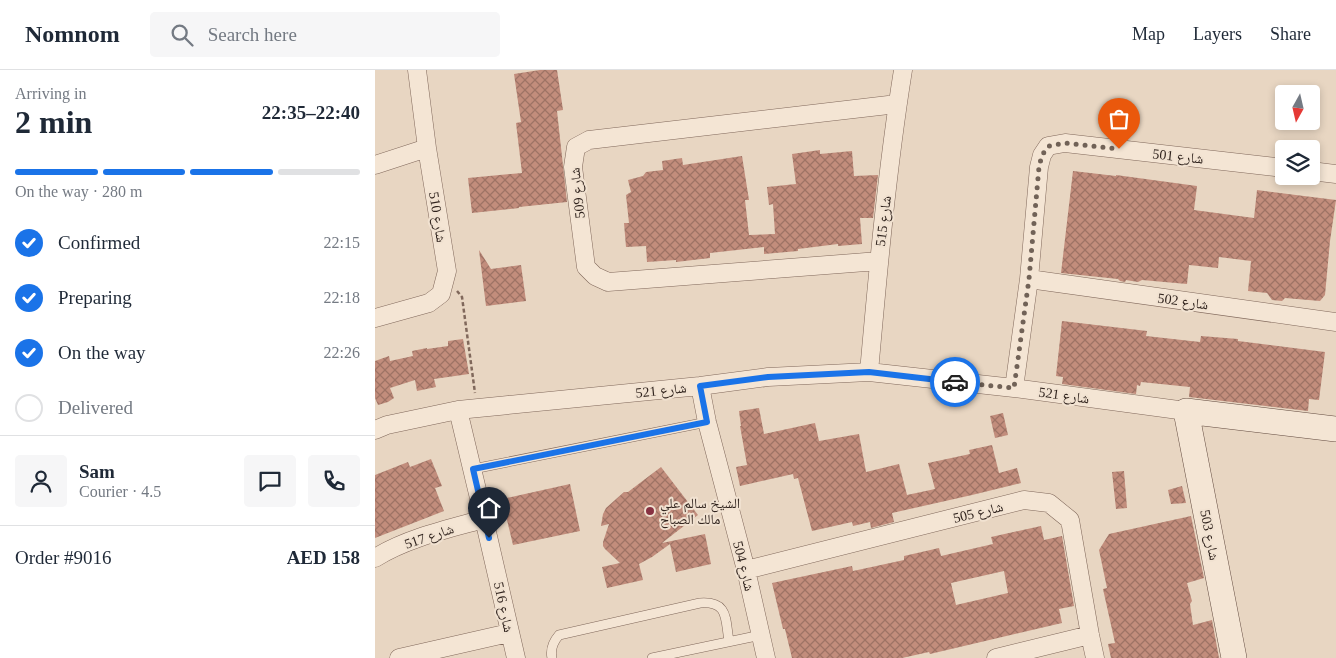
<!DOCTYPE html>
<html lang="en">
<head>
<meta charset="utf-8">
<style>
  :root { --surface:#fff; --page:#f6f6f7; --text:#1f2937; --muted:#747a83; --line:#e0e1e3; --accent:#1a73e8 }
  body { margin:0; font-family:"Times New Roman","Noto Naskh Arabic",serif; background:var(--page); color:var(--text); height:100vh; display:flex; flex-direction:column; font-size:19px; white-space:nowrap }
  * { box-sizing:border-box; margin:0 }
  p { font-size:16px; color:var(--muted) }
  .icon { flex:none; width:28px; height:28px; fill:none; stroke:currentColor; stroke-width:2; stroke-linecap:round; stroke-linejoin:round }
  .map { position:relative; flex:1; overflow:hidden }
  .sheet { display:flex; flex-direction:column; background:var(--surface); width:375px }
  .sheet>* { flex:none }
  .needle { width:32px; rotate:188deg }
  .buttons { position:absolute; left:900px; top:15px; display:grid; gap:10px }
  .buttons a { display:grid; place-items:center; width:45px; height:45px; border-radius:5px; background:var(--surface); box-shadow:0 2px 8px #0003; font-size:25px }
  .pin { position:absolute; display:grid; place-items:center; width:42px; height:42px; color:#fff; margin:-51px -21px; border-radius:50% 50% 50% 0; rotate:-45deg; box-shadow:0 0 5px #0007 }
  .pin .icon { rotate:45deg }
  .courier { position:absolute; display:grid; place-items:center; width:50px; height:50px; margin:-25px; border:4px solid #1a73e8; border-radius:50%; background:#fff; color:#222; box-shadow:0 1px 6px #0007 }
  .headline em { font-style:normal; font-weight:700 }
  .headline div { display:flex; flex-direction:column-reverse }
  .headline { display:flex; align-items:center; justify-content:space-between; height:85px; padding:0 15px }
  h1 { font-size:32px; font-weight:700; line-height:38px }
  .bar { display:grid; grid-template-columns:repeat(4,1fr); gap:8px 5px; align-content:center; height:60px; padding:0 15px }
  .bar i { height:6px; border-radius:4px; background:var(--line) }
  .bar .current { background:var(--accent) }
  .bar p { grid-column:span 4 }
  .line { display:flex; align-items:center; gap:12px; padding:0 15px; border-top:1px solid var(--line) }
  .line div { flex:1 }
  .round { display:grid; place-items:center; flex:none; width:52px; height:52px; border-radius:5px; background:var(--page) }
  ol { padding:0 15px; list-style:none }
  li { display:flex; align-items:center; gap:15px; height:55px }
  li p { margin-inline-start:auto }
  li .icon { padding:5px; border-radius:50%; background:var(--accent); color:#fff; stroke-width:4 }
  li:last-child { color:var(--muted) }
  li i { width:28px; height:28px; border:2px solid var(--line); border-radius:50% }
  header { display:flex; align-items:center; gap:30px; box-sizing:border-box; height:70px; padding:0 25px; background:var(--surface); border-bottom:1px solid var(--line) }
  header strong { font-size:24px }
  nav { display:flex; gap:28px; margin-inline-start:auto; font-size:18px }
  .search { width:350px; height:45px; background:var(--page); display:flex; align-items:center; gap:12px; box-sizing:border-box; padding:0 18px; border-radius:5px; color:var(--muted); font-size:19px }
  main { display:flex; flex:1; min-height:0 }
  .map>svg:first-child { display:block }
</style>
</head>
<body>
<header>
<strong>Nomnom</strong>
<div class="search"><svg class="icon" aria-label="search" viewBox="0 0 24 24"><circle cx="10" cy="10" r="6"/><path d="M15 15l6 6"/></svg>Search here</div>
<nav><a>Map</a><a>Layers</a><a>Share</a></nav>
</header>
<main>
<section class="sheet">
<div class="headline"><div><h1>2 min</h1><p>Arriving in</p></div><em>22:35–22:40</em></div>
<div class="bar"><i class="current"></i><i class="current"></i><i class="current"></i><i></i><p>On the way · 280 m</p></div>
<ol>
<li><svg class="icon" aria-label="check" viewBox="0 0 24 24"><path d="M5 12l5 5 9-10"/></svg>Confirmed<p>22:15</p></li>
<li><svg class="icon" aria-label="check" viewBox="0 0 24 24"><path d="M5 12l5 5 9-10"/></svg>Preparing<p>22:18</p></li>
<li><svg class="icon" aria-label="check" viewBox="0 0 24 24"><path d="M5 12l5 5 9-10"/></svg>On the way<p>22:26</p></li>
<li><i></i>Delivered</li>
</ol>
<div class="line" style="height:90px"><a class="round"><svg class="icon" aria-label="person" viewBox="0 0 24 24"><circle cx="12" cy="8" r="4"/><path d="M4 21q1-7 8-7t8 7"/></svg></a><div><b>Sam</b><p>Courier · 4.5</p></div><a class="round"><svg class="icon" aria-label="chat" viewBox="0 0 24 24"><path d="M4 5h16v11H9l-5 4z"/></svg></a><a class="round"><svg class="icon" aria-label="phone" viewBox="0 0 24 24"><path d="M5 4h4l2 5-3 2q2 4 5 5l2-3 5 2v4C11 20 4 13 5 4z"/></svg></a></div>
<div class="line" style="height:65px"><div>Order #9016</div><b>AED 158</b></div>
</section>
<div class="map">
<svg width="961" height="588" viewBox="0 0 961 588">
  <defs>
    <pattern id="building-cross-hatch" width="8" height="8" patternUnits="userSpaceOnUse" patternTransform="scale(1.25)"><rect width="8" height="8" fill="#c28d7c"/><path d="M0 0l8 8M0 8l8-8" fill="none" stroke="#9e7365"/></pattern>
  </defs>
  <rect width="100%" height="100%" fill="#e8d6c2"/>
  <path fill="url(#building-cross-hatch)" fill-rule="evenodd" d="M165,0h17l6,40 -6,1 10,91 -48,5v1l-47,5 -4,-35 54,-5 -6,-50 5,-1 -7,-48z
    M445,80v4l32,-3 2,25 24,-1 -5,43h-13l2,26 -24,2v-2l-40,5v2l-34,3v-7l-54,6v5l-34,4v-2l-29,2 -1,-16 -20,1 -2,-24h5l-3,-28 5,-3 -3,-12 15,-4 3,-4 17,-2 -1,-9 20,-3 1,7 59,-9 7,44h-4l4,35 26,-1 -2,-30 -4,1 -2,-18 29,-3 -4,-30z
    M698,101l43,5v-1l81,11 -3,24 60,8 3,-28 79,10 -6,41 -5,54 -5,6 -35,-3 -3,3 -10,-1 -5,-7 -19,-2 3,-30 -32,-4 -1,11 -29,-3 -2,19 -45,-4 -4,2 -12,-2 -1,2 -5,-1 -2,-2 -57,-6z
    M104,180l12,19 30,-4 5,36 -40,5z
    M687,251l85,10 -1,5 54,6 1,-6 37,3v2l87,11 -6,48 -10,-1 -1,12 -119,-14 1,-10 -49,-5 -1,4 -3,-1 -1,9 -74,-10 1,-7 -7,-1z
    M88,269l6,35 -35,5 2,8 -19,4 -2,-11 -25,8 4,10 -6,4 -10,3 -3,-7v-37l14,-5 1,5 23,-5 -1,-5 15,-3v1l21,-3v-5z
    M384,338l5,26 51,-11 4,18 40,-7 7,38 33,-8 8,31 28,-6 -7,-26 42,-9 -1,-4 23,-5 7,28 18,-5 4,15 -49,12 -80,18 2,9 -23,6 -1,-6 -17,4 -1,-4 -40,9 -14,-53 -4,1 -1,-5 -53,12 -4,-19 11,-2 -7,-39h1l-2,-15z
    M628,343l5,22 -13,3 -5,-22z
    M56,389l11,27 -7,2 9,23 -69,27v-63l33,-13 2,5z
    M286,397l37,48 -36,28 43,-9 6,30 -35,8 -6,-28 -18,13 -13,7 4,16 -36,8 -5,-21 18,-4 -15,-14 -2,-3v-4l6,-18 -8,2 2,-12 3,-6 18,-16h4z
    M749,401l3,37 -11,1 -4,-37z
    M195,414l10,47 -67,14 -11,-46z
    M807,416l4,17 -15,1 -3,-14z
    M816,446l13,62 -17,5 5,18 -2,3 3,21 19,-5 7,38h-108l-3,-14 7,-1 -12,-54 4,-1 -8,-38 10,-16z
    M666,456l3,14 18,-4 12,70 -15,3 3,14 -132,31 -1,-2 -27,6h-110l-7,-29h-2l-11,-46 80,-17 1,5 51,-11v-4l35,-8 2,8 52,-12 -2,-7zM629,501l4,22 -52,12 -5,-22z"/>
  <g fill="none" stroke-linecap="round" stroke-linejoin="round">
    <defs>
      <path id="lane" d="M98,399l234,-47
        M177,588c-2,-9 1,-16 7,-23l141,-32c29,-2 25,16 29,38
        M277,588l109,-23"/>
      <path id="street" d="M0,95l52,-17
        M936,101l25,3
        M504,191l-271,21 -13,-6 -9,-9 -13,-100 3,-20 13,-7 308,-36
        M654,209l307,43
        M0,248l54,-15 12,-9 6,-23 -20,-123 -10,-78
        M494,302c9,-101 18,-202 34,-302
        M325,316l7,36 39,148 20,88
        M639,318l15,-109 10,-112 3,-12 6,-9 17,-3 219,25
        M83,340l26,109 32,139
        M0,360l12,-5 71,-15 242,-24 68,-9 101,-5 145,16 172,23
        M0,488c32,-20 73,-29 109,-39
        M371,500l278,-70 25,3 21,17 20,115 5,23
        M24,588l110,-25
        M621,588l94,-23"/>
      <path id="secondary" d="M859,588l-48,-247 150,18"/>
    </defs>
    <use href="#lane" stroke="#80685b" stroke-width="10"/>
    <use href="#street" stroke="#80685b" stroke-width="19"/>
    <use href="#secondary" stroke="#624a3f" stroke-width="26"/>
    <path stroke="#80685b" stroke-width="2.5" stroke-dasharray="4 2.5" stroke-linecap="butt" d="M82,221l5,6 13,96"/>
    <use href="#lane" stroke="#f4e5d4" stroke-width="9"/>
    <use href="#street" stroke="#f4e5d4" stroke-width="18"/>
    <use href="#secondary" stroke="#f4e5d4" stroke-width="25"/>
  </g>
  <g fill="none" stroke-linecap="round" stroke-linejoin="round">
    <path stroke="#716257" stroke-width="5" stroke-dasharray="0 9" d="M580,312l59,6 15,-109 10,-112 3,-12 7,-9 16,-3 54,6"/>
    <path stroke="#1a73e8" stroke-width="6" d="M114,468l-16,-69 234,-47 -7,-36 68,-9 101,-5 86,10"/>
  </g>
  <circle fill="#883242" stroke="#f1e2d1" stroke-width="2" cx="275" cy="441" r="5"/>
  <g text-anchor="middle" stroke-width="4" stroke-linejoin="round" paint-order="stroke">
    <g font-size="14" fill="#31241e" stroke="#f1e2d1">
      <text transform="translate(803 86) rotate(6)" y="5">شارع 501</text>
      <text transform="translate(202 123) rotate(-96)" y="5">شارع 509</text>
      <text transform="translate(63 147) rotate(81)" y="5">شارع 510</text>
      <text transform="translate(508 151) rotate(-83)" y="5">شارع 515</text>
      <text transform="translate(808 231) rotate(8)" y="5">شارع 502</text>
      <text transform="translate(286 320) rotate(-6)" y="5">شارع 521</text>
      <text transform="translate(689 325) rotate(8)" y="5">شارع 521</text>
      <text transform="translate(603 442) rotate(-14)" y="5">شارع 505</text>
      <text transform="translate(835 465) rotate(79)" y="5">شارع 503</text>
      <text transform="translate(54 466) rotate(-19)" y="5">شارع 517</text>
      <text transform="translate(369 496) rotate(76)" y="5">شارع 504</text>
      <text transform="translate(129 537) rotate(78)" y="5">شارع 516</text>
    </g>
    <g font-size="14" fill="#31241e" stroke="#f1e2d1" text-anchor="start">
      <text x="285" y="438">الشيخ سالم علي<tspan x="285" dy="16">مالك الصباح</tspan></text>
    </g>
  </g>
</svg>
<div class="buttons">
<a><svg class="needle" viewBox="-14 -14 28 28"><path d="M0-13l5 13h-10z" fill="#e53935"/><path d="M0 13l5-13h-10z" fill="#747a83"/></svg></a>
<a><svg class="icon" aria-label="layers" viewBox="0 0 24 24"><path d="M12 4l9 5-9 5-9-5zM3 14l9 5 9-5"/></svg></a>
</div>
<div class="pin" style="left:744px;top:79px;background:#ea580c"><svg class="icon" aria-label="bag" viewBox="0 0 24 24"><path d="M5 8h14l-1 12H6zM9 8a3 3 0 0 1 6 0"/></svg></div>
<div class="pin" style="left:114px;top:468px;background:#1f2937"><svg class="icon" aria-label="home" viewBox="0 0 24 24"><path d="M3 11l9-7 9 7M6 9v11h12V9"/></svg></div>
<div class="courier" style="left:580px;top:312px"><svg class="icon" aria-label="car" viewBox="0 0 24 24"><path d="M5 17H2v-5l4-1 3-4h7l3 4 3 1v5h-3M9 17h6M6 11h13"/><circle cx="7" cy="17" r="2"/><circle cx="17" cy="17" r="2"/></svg></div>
</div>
</main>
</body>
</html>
